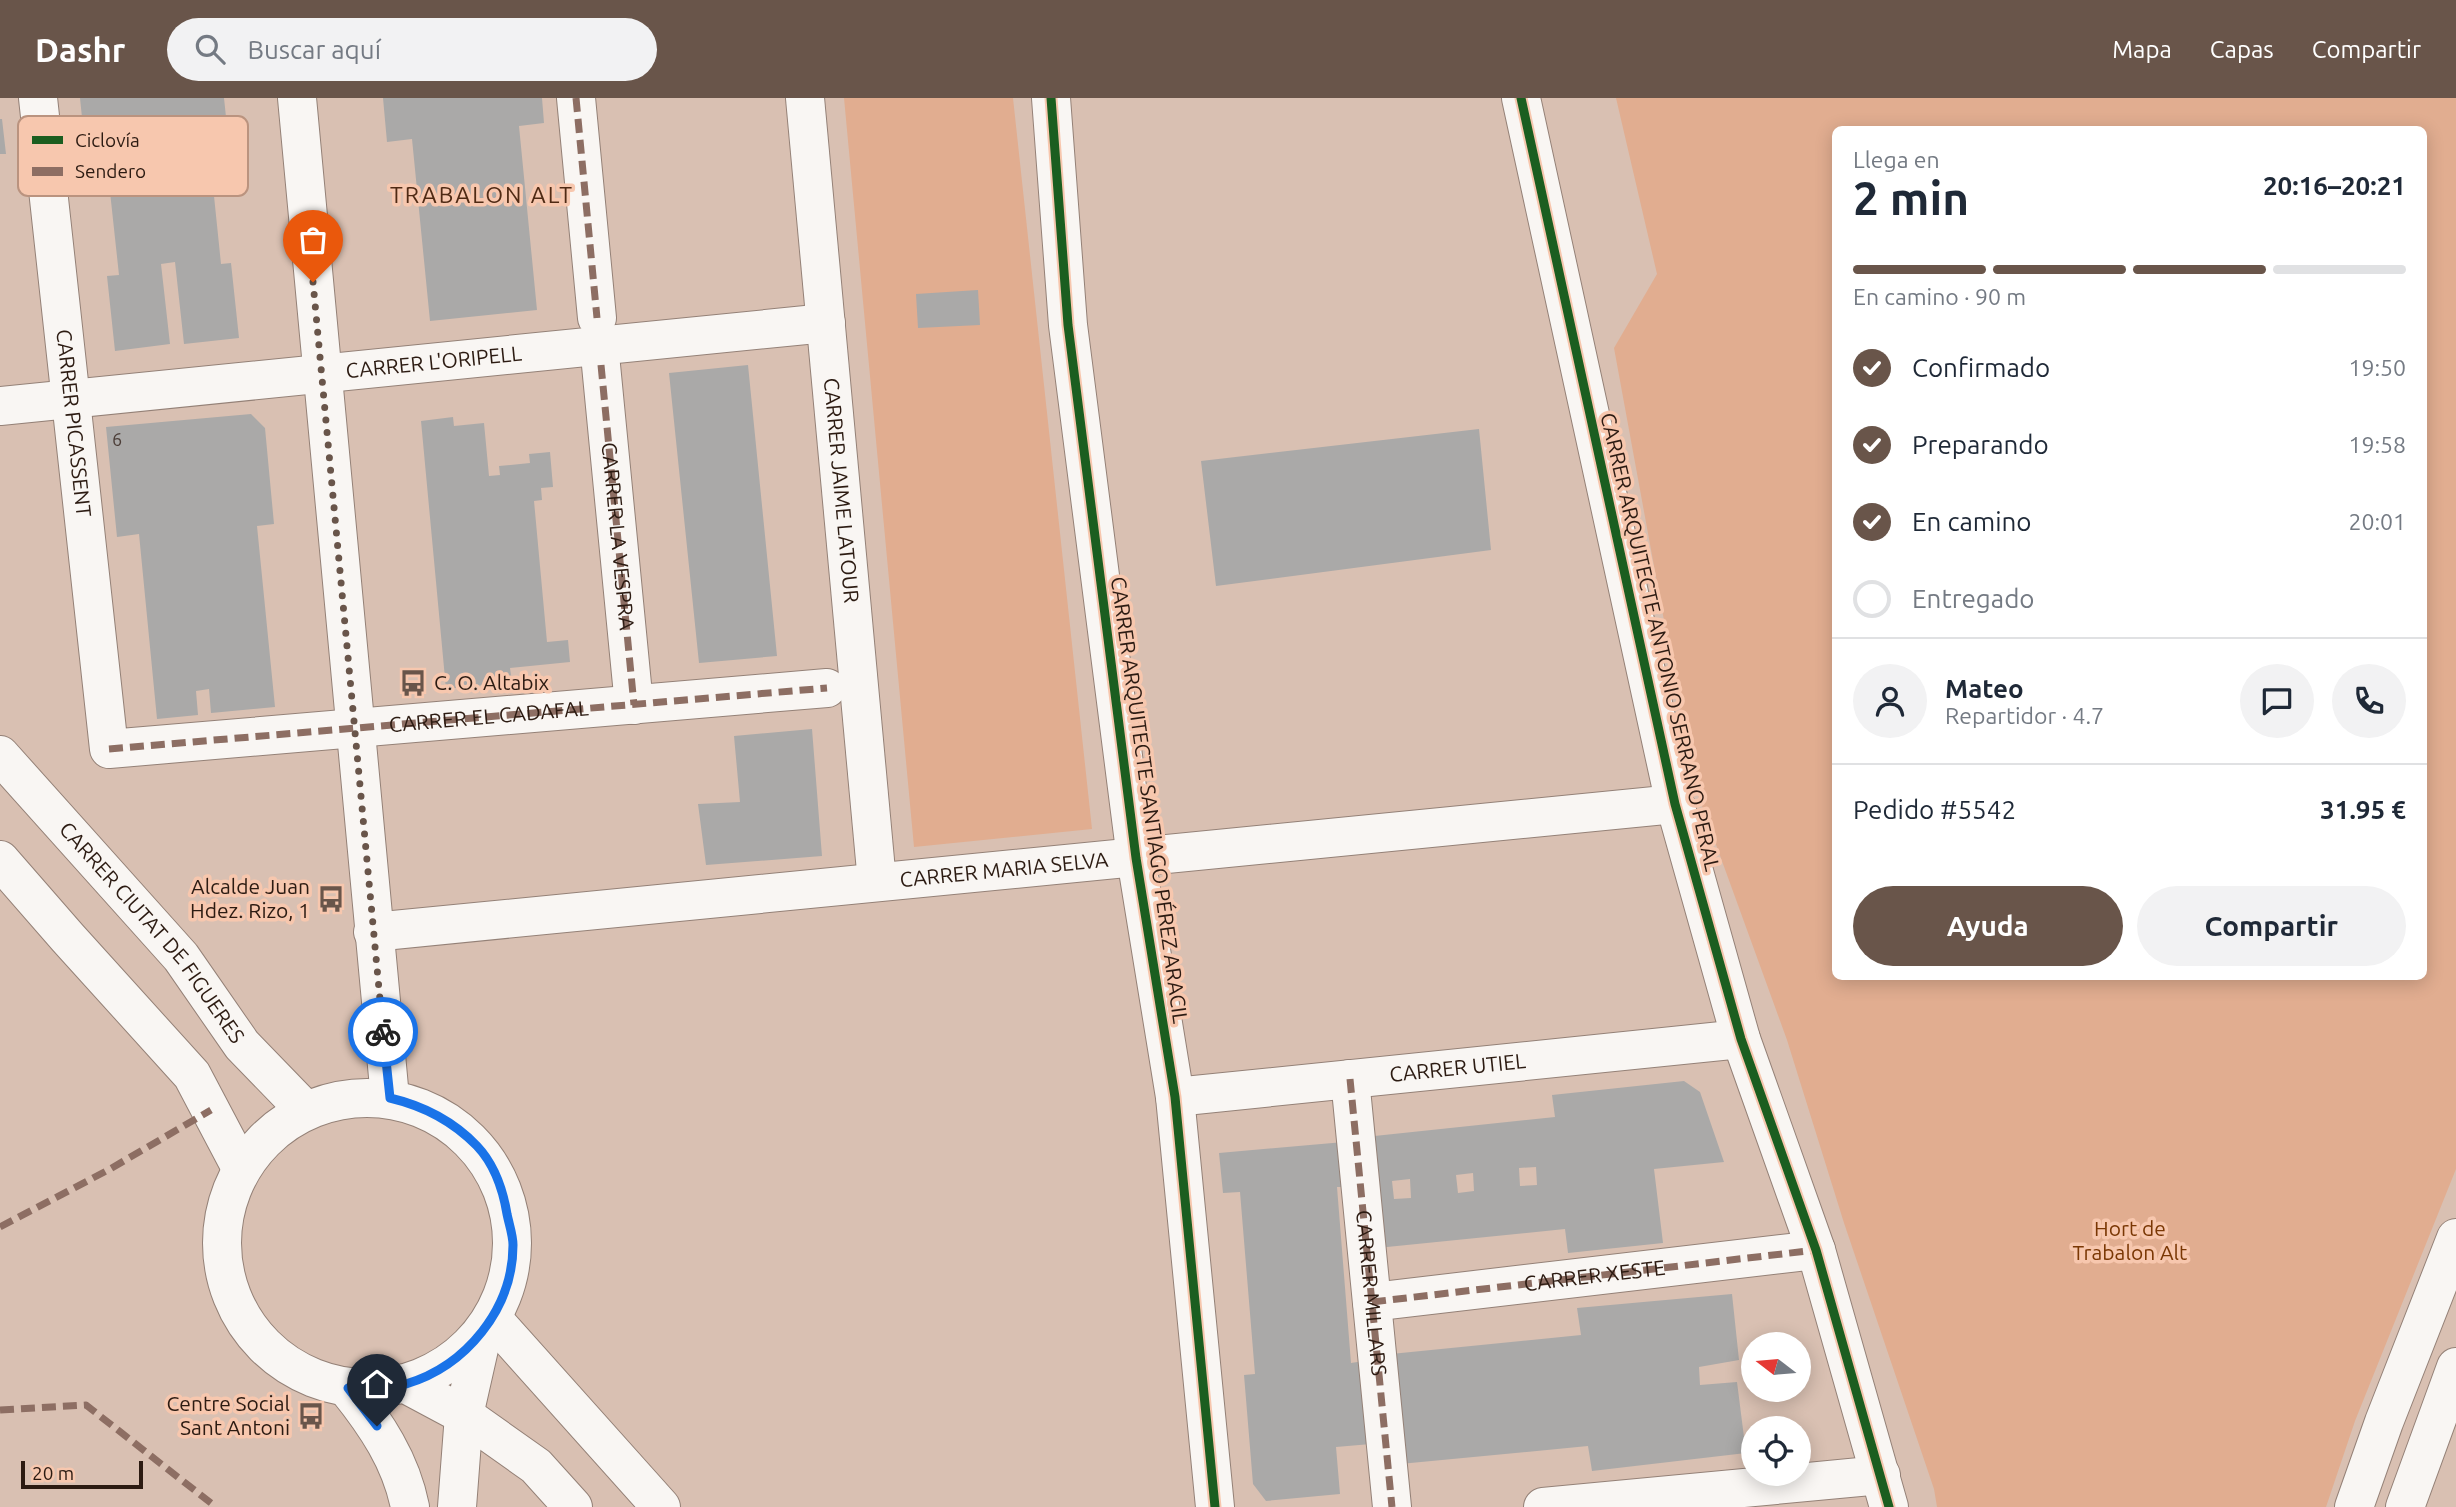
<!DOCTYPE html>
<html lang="es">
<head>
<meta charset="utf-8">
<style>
  :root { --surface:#fff; --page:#f2f2f3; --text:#1f2937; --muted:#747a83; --line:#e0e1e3; --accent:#69554a }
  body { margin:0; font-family:Ubuntu,sans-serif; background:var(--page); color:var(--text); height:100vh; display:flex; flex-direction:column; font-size:26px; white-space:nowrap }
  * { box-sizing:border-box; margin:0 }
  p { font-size:23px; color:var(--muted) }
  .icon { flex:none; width:38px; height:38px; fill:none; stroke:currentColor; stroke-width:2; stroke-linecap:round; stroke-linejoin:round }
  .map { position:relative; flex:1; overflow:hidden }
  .side { position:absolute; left:1832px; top:28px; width:595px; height:854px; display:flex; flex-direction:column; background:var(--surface); border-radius:10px; box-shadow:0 4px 18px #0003 }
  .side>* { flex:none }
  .needle { width:46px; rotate:286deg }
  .fabs { position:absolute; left:1741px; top:1234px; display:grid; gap:14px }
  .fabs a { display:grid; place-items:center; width:70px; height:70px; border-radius:50%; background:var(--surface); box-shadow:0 4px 18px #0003; font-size:35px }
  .scale { position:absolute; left:21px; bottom:18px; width:122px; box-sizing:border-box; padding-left:7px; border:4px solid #2c1b12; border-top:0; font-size:19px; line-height:24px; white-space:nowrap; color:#2c1b12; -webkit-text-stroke:5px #f7c7ae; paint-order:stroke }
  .pin { position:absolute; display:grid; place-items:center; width:60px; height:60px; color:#fff; margin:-72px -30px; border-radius:50% 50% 50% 0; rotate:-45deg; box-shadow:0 0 7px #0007 }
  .pin .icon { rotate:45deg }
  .courier { position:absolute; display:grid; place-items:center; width:70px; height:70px; margin:-35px; border:5px solid #1a73e8; border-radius:50%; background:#fff; color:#222; box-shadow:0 2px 9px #0007 }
  .summary em { font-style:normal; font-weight:700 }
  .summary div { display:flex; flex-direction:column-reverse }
  .summary { display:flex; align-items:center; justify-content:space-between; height:119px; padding:0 21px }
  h1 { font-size:46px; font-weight:700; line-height:52px }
  .bar { display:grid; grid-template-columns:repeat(4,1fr); gap:10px 7px; align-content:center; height:84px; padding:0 21px }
  .bar i { height:9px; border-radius:5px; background:var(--line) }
  .bar .selected { background:var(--accent) }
  .bar p { grid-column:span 4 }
  .line { display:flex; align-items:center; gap:18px; padding:0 21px; border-top:2px solid var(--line) }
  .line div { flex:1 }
  .round { display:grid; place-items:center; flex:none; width:74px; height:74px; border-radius:37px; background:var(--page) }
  ol { padding:0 21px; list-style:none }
  li { display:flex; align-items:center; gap:21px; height:77px }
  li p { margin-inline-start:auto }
  li .icon { padding:7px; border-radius:50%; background:var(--accent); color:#fff; stroke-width:4 }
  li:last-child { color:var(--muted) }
  li i { width:38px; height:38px; border:4px solid var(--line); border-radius:50% }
  .action { display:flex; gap:14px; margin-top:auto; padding:14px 21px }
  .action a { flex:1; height:80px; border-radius:42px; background:var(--accent); color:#fff; font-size:28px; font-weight:700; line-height:80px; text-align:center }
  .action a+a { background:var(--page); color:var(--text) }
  header { display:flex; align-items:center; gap:42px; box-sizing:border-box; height:98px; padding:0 35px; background:var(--accent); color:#fff }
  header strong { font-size:33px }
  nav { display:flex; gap:38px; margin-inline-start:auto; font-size:24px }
  .search { width:490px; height:63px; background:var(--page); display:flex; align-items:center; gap:18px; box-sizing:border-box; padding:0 24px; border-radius:38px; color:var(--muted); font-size:26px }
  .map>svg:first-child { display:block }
</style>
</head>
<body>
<header>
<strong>Dashr</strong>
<div class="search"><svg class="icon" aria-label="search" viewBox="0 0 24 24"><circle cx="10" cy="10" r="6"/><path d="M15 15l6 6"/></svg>Buscar aquí</div>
<nav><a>Mapa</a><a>Capas</a><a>Compartir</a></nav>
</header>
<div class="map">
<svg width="2456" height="1409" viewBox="0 0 2456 1409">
  <rect width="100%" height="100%" fill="#d9c0b2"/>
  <path fill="#e1ad90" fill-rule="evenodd" d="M844,0h169l79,731 -178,18z
    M1616,0h840v1071l-101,252 -29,86h-389l-3,-18 -90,-266 -57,-183 -93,-256 -80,-436 43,-74zM1836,32h588v846h-588z"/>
  <path fill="#aaa9a8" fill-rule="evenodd" d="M80,0h144l6,57 -20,2 11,107 10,-1 8,75 -55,6 -9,-82 -14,2 9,80 -55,7 -8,-75 12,-1 -12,-111 -20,2z
    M383,0h159l2,25 -25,3 18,184 -107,11 -18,-182 -25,3z
    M0,21h2l4,35h-6z
    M978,192l2,35 -62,3 -2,-34z
    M748,267l29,291 -78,7 -30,-290z
    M251,316l14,14 9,96 -17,2 18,181 -64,6 -2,-24 -13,2 2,24 -41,4 -18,-185 -22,3 -11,-110z
    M453,319l1,9 30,-3 5,53 11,-1 -1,-9 31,-3 -1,-9 21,-2 3,35 -12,1 1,12 -8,1 13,141 21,-2 2,22 -60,6 2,14 -66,7 -25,-268z
    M1479,331l12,121 -275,36 -15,-125z
    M812,631l10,127 -116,9 -8,-61 42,-2 -6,-66z
    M1684,983l16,11 24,70 -70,7 9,74 -95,10 -3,-24 -188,19 -12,-111 190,-20 -3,-22zM1536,1069l1,18 -17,1 -1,-18zM1473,1075l1,18 -16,2 -2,-18zM1410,1081l1,19 -17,1 -2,-18z
    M1344,1044l3,45h-10l14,176 13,-2 7,83 -35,3 4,47 -74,7 -13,-17 -9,-109 11,-1 -15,-182 -17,1 -4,-40z
    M1732,1196l7,66 -40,7 1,18 37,-3 9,71 -154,18 -4,-25 -188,18 -9,-110 190,-19 -4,-27z"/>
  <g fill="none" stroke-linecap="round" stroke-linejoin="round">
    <defs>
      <g id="minor">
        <path id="s1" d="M38,0l71,651 718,-61"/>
        <path d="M297,0l93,1000"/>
        <path d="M576,0l21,220"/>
        <path id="s2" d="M805,0l72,784"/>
        <path d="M1051,0l17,227 68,533 39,239 40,410"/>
        <path d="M1521,0l154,706 66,235 75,211 73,257"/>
        <path id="s3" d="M601,267l33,340"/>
        <path id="s4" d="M0,308l826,-83"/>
        <path id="s5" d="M373,834l1302,-128"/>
        <path id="s6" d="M1350,981l42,428"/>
        <path id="s7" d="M1175,999l566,-58"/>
        <path d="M1372,1204l444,-52"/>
        <path d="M347,1290c29,36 54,73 63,119"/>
        <path d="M457,1409l7,-92 19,-84"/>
        <path d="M1543,1409l338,-32"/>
        <path d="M2354,1409l30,-85 72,-184"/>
        <path d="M2405,1409l51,-140"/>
      </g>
      <g id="major">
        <path id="s8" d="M0,657l181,202 61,88 63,65"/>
        <path d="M0,762l68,78 124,137 49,93"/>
        <circle cx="367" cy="1145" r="145"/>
        <path d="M492,1220l169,189"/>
        <path d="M406,1286l58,31 72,51 37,41"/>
      </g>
    </defs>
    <use href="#minor" stroke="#948177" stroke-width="40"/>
    <use href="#major" stroke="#948177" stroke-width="40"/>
    <use href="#minor" stroke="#f9f6f3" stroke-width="38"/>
    <use href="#major" stroke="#f9f6f3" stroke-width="38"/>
    <g stroke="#8d6e63" stroke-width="7" stroke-dasharray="14 7" stroke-linecap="butt">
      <path d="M576,0l21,220"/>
      <path d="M601,267l33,340"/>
      <path d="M109,651l718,-61"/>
      <path d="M1350,981l42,428"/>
      <path d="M0,1129l110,-58 101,-59"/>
      <path id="s9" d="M1372,1204l444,-52"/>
      <path d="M0,1312l86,-5 130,102"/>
    </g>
    <defs>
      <path id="cycleway" d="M1051,0l17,227 68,533 39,239 40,410
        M1521,0l154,706 66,235 75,211 73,257"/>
    </defs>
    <use href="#cycleway" stroke="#f7c7ae" stroke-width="13"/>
    <use href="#cycleway" stroke="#1b5e20" stroke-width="9"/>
  </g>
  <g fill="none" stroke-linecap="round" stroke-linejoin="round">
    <path stroke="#69554a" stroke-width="7" stroke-dasharray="0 12.6" d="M313,184l70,750"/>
    <path stroke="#1a73e8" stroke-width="9" d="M377,1328l-29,-38c19,0 39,2 58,-4 60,-18 107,-75 107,-139 0,-10 -4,-21 -6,-31 -4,-24 -12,-49 -30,-68 -24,-25 -53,-40 -87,-48l-7,-66"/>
  </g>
  <defs>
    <symbol id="bus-bare" viewBox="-9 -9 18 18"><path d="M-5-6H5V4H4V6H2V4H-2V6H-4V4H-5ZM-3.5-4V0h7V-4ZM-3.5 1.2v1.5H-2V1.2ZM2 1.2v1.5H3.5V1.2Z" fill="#69554a" stroke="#f7c7ae" stroke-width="2.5" paint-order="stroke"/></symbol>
  </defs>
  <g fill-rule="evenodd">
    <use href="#bus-bare" x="394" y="566" width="38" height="38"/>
    <use href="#bus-bare" x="312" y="782" width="38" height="38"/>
    <use href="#bus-bare" x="292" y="1299" width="38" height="38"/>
  </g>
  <g text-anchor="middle" stroke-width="7" stroke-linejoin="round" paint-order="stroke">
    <g font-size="18" fill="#4c3e38">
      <text x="117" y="348">6</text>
    </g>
    <g font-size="21" fill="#2c1b12" stroke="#f7c7ae">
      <text dy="7" stroke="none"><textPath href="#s4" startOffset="436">CARRER L'ORIPELL</textPath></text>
      <text dy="7" stroke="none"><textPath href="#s1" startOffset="327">CARRER PICASSENT</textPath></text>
      <text dy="7" stroke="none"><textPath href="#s2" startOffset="394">CARRER JAIME LATOUR</textPath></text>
      <text dy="7" stroke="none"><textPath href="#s3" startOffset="172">CARRER LA VESPRA</textPath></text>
      <text transform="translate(1660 544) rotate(77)" y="7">CARRER ARQUITECTE ANTONIO SERRANO PERAL</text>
      <text dy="7" stroke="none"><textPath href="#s1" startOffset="1036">CARRER EL CADAFAL</textPath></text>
      <text transform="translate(1149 702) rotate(82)" y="7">CARRER ARQUITECTE SANTIAGO PÉREZ ARACIL</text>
      <text dy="7" stroke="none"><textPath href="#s5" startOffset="634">CARRER MARIA SELVA</textPath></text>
      <text dy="7" stroke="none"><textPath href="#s8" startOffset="234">CARRER CIUTAT DE FIGUERES</textPath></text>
      <text dy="7" stroke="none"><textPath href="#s7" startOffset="284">CARRER UTIEL</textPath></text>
      <text dy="7" stroke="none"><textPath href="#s9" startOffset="224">CARRER XESTE</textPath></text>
      <text dy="7" stroke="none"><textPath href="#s6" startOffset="215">CARRER MILLARS</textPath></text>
    </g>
    <g font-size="21" fill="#2c1b12" stroke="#f7c7ae" text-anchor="end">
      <text x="434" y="592" text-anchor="start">C. O. Altabix</text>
      <text x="310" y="796">Alcalde Juan<tspan x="310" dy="24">Hdez. Rizo, 1</tspan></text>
      <text x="290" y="1313">Centre Social<tspan x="290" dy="24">Sant Antoni</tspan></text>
    </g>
    <g font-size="21" fill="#7a3704" stroke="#f7c7ae">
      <text x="2130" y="1138">Hort de<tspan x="2130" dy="24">Trabalon Alt</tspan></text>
    </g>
    <g font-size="23" letter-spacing="2" fill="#4f2a14" stroke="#f7c7ae">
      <text x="482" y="105">TRABALON ALT</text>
    </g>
  </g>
  <rect x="18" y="18" width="230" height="80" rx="10" fill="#f7c7ae" stroke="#ba937f" stroke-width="2"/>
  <rect x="32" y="38" width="31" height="8" fill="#1b5e20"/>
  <rect x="32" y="69" width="31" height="9" fill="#8d6e63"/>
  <g font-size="19" fill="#2c1b12">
    <text x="75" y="49">Ciclovía</text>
    <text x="75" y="80">Sendero</text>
  </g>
</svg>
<div class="fabs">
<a><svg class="needle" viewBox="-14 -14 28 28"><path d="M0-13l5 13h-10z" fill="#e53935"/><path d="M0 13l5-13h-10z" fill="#747a83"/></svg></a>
<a><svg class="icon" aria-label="locate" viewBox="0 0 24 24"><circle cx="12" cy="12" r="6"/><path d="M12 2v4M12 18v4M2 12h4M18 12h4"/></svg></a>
</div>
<div class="scale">20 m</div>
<div class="pin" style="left:313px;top:184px;background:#ea580c"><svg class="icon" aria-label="bag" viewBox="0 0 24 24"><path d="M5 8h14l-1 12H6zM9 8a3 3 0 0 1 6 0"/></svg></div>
<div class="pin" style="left:377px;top:1328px;background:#1f2937"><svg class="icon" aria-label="home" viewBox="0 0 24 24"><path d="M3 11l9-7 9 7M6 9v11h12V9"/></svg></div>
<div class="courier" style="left:383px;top:934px"><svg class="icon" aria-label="bike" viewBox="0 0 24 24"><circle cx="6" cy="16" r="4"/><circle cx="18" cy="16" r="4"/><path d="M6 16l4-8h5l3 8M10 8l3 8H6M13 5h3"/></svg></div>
<section class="side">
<div class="summary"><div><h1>2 min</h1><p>Llega en</p></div><em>20:16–20:21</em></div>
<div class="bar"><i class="selected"></i><i class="selected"></i><i class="selected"></i><i></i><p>En camino · 90 m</p></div>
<ol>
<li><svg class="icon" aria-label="check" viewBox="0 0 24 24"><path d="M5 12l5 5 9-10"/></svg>Confirmado<p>19:50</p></li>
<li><svg class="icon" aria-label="check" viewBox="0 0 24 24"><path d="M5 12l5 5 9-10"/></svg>Preparando<p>19:58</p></li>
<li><svg class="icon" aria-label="check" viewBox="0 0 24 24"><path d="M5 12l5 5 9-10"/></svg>En camino<p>20:01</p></li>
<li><i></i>Entregado</li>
</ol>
<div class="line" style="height:126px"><a class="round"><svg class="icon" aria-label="person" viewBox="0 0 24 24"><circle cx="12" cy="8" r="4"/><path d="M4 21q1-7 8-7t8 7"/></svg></a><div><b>Mateo</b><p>Repartidor · 4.7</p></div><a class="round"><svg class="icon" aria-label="chat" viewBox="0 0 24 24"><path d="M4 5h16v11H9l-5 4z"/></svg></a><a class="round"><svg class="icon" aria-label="phone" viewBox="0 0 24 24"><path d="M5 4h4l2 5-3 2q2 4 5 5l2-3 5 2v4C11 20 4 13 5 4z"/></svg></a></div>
<div class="line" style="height:91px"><div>Pedido #5542</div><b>31.95 €</b></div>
<div class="action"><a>Ayuda</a><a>Compartir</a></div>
</section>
</div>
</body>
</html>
